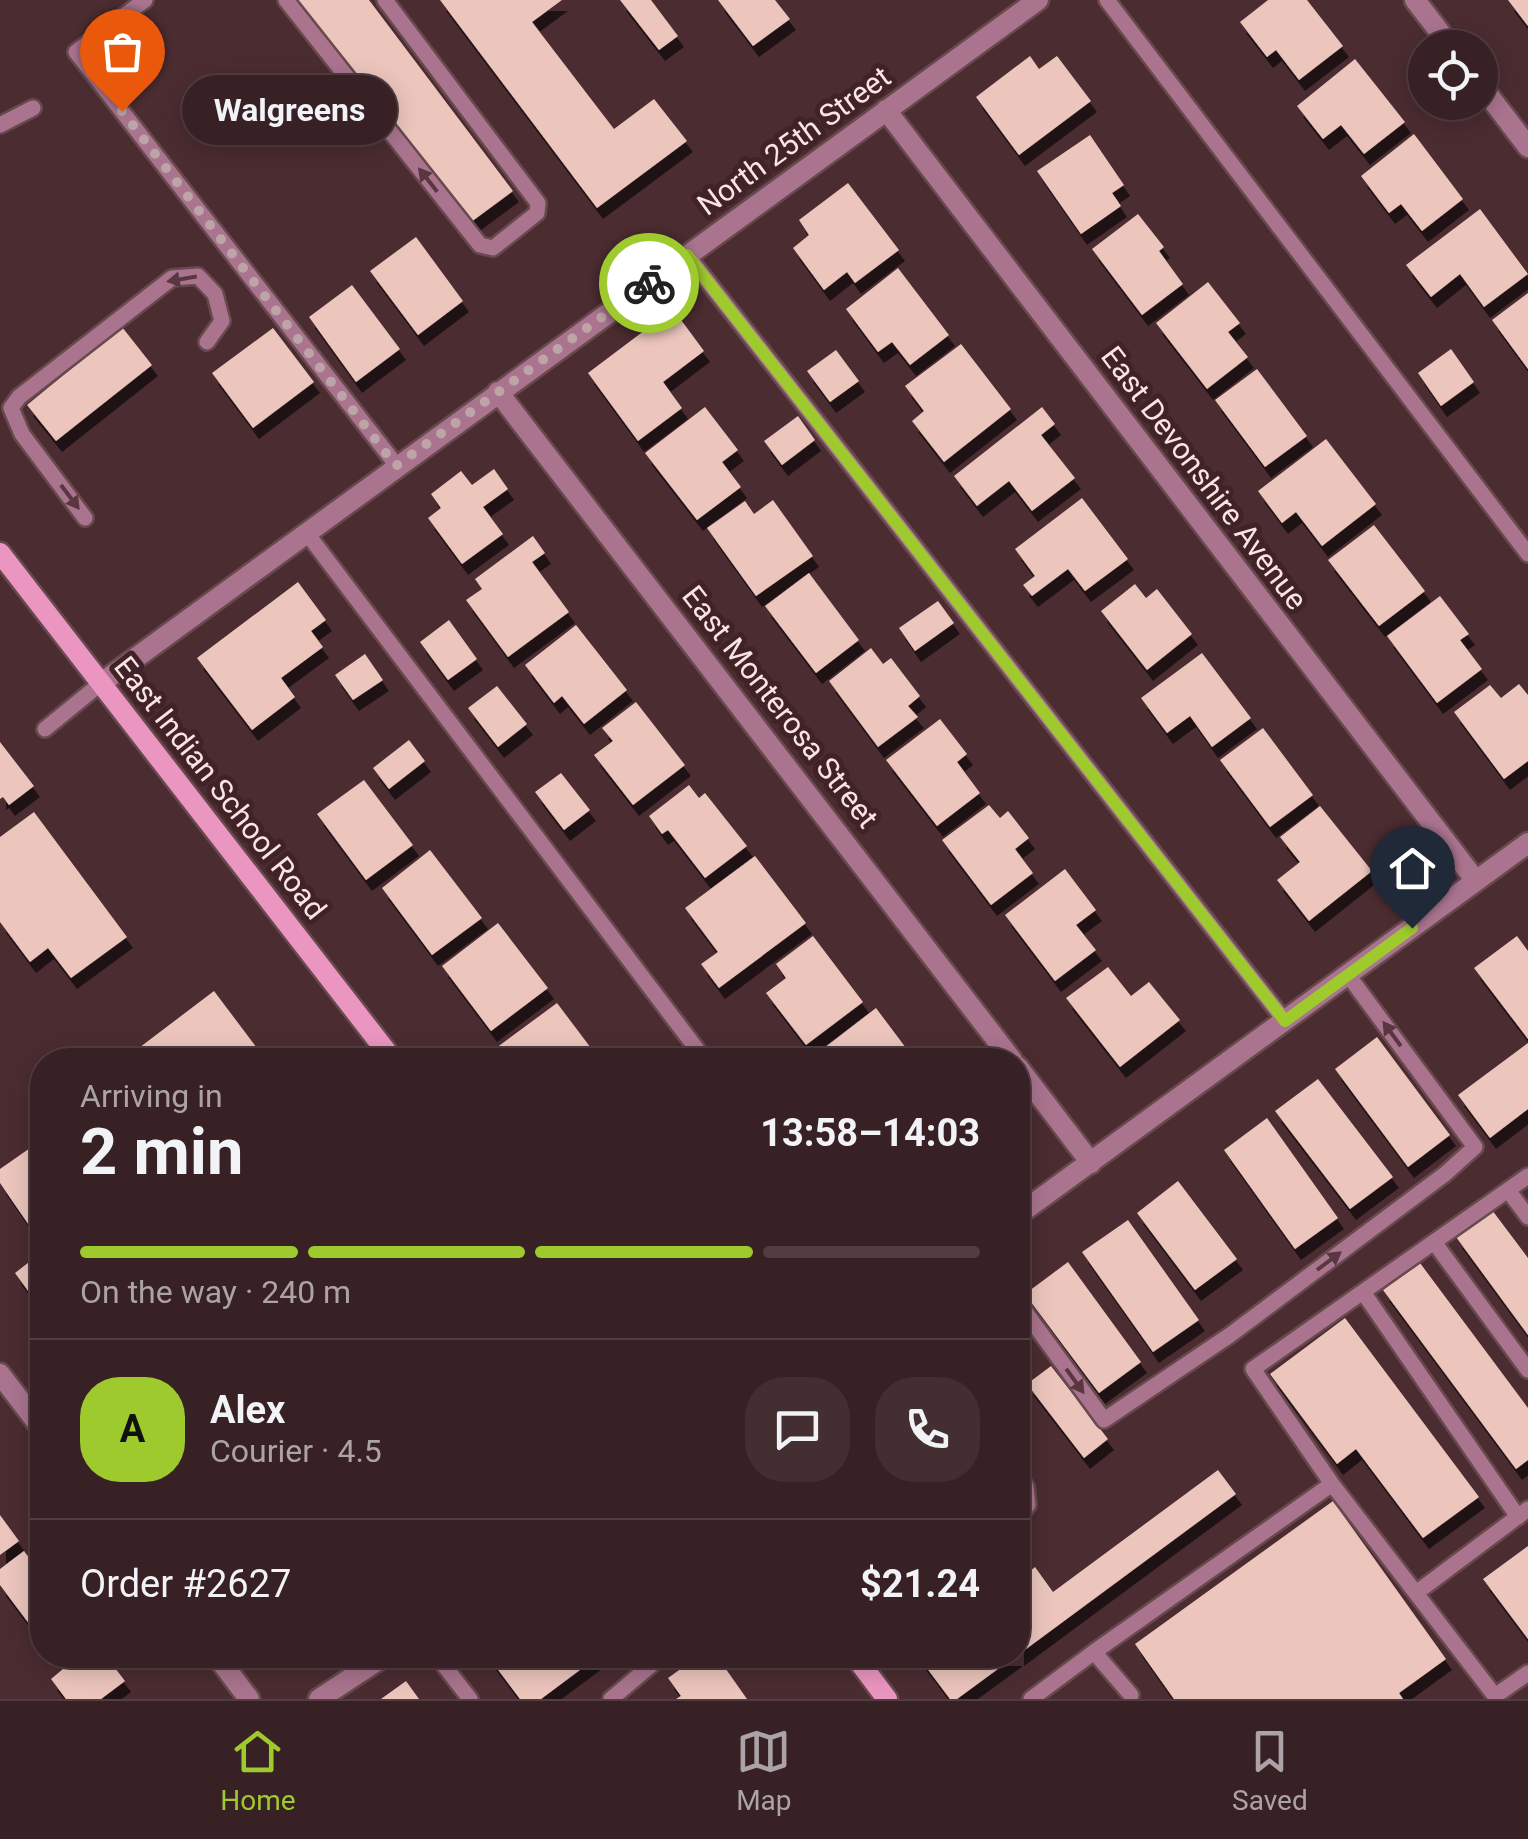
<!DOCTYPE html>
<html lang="en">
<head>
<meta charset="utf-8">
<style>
  :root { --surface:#382125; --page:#432e32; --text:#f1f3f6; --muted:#aba3a7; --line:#523e42; --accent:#9eca2e }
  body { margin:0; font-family:Roboto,sans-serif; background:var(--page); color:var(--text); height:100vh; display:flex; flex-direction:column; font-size:38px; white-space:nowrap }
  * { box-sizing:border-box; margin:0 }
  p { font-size:32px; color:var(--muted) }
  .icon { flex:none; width:55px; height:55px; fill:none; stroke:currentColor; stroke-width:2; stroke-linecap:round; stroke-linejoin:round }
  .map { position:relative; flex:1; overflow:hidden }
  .sheet { position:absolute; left:30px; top:1048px; width:1000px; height:620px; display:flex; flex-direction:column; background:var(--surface); border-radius:40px; box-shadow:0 5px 25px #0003,0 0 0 2px var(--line) }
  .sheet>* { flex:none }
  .controls { position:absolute; left:1408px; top:30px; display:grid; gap:20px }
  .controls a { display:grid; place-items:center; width:90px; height:90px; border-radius:50%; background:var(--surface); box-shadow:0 5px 25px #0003,0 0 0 2px var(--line); font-size:50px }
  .pin { position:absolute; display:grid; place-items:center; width:85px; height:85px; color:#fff; margin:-102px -42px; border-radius:50% 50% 50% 0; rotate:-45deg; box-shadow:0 0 10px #0007 }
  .pin .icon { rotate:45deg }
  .courier { position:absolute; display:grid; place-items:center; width:100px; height:100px; margin:-50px; border:8px solid #9eca2e; border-radius:50%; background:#fff; color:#222; box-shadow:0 2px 12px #0007 }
  .bubble { position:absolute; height:70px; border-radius:35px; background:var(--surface); box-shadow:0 5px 25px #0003,0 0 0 2px var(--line); font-size:32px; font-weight:700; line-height:70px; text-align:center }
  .overview em { font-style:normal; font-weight:700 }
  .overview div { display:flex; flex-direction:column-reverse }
  .overview { display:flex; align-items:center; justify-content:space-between; height:170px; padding:0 50px }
  h1 { font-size:65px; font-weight:700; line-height:75px }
  .bar { display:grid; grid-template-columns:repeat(4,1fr); gap:15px 10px; align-content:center; height:120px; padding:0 50px }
  .bar i { height:12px; border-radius:8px; background:var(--line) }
  .bar .on { background:var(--accent) }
  .bar p { grid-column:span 4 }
  .line { display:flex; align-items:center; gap:25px; padding:0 50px; border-top:2px solid var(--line) }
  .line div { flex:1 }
  .round { display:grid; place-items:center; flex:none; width:105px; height:105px; border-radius:40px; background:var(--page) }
  .menu { display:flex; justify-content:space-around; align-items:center; height:140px; border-top:2px solid var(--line); background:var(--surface); font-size:28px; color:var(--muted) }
  .menu a { display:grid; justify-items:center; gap:5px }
  .menu .on { color:var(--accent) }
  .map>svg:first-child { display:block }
</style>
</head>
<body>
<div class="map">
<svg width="1528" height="1699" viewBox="0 0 1528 1699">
  <defs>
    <filter id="shadow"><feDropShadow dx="6" dy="11" stdDeviation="0" flood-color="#0009"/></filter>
  </defs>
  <rect width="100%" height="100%" fill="#4b2c31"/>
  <path fill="#ecc6bd" filter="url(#shadow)" d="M297,0h72l144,191 -46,34z
    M440,0h122l-30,22 82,107 40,-30 33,42 -90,67z
    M620,0h31l27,36 -19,14z
    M718,0h57l15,19 -37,27z
    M1268,0h39l36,46 -44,34 -23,-30 -9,7 -27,-35z
    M1508,0h20v26z
    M1030,56l9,13 18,-13 34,45 -72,54 -43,-58z
    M1355,59l50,63 -41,32 -23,-29 -18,14 -26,-33z
    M1414,134l49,65 -41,32 -21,-27 -12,9 -28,-37z
    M1090,135l34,50 -12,8 9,13 -40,28 -44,-63z
    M848,183l51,67 -44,33 -8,-11 -23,18 -31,-42 16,-13 -10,-15z
    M1480,209l48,65 -44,33 -24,-33 -29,23 -25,-32z
    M1138,214l26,33 -5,4 24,33 -41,31 -50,-66z
    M416,237l47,64 -45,34 -48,-64z
    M898,268l51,67 -39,30 -18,-23 -14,10 -32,-43z
    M1208,282l32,41 -12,9 20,25 -41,32 -51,-66z
    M352,285l48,64 -44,33 -47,-65z
    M1528,293v76l-36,-49z
    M673,309l31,42 -41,31 19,26 -44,33 -50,-68z
    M122,327l30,38 -96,76 -29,-36z
    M273,328l41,54 -61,46 -41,-55z
    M961,344l50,65 -67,53 -32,-41 12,-10 -19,-25z
    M1451,349l23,33 -33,24 -23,-33z
    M836,350l23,31 -29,21 -23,-31z
    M1257,369l50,67 -42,31 -50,-67z
    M705,407l33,43 -16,12 19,25 -44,33 -52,-67z
    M1042,407l13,17 -14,11 34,43 -43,33 -23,-30 -32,25 -23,-30z
    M798,416l17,24 -33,25 -18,-24z
    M1326,439l50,65 -54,42 -26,-34 -14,11 -24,-32z
    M494,469l14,20 -25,18 20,27 -41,30 -34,-46 13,-10 -10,-14 30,-23 11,14z
    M1082,498l46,61 -43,32 -17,-22 -36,27 -9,-11 12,-9 -20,-27z
    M773,500l40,56 -57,40 -49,-68 38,-27 9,13z
    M1374,525l51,66 -46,35 -51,-66z
    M533,536l12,17 -13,9 37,50 -61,45 -42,-57 16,-11 -7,-10z
    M809,573l50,67 -43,33 -51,-67z
    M298,582l28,38 -15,11 12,16 -42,31 14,19 -43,33 -55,-72z
    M1135,584l11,14 11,-9 35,45 -45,36 -46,-59z
    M1440,596l29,38 -9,6 22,29 -45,34 -50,-67z
    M938,601l16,22 -39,28 -16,-23z
    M449,620l28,39 -29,21 -28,-38z
    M576,625l51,65 -43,34 -22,-28 -8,7 -29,-38z
    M871,648l12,16 8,-6 29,38 -12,10 10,11 -40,30 -49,-66z
    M1202,653l49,65 -39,29 -22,-31 -23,17 -26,-35z
    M365,654l18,26 -30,20 -18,-25z
    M1519,684l9,11v66l-24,18 -50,-67 36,-27 11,13z
    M497,686l30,38 -29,23 -30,-39z
    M636,702l49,63 -52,40 -39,-50 19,-14 -11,-13z
    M940,719l27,35 -10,8 23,31 -43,33 -51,-66z
    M1263,728l50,67 -43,32 -50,-67z
    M409,740l16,21 -36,28 -16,-21z
    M0,742l34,44 -25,19 -6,-8 -3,2z
    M561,773l29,37 -26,20 -29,-38z
    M364,780l49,65 -47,35 -49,-66z
    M689,785l10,13 6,-5 42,53 -42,32 -37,-48 -6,4 -13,-18z
    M989,805l11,13 8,-7 21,27 -14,11 18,24 -42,32 -49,-65z
    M1320,806l52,65 -63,50 -32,-41 23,-18 -20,-25z
    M34,812l93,125 -56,41 -23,-30 -18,14 -30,-40v-85z
    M430,850l52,68 -50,37 -50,-67z
    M755,856l51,67 -87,65 -18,-24 17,-12 -33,-44z
    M1065,869l31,41 -20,15 20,25 -41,31 -50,-66z
    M498,923l50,65 -57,43 -49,-65z
    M813,936l50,66 -57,43 -40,-52 20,-15 -10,-14z
    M1517,936l11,15v88l-54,-71z
    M1108,967l23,29 18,-14 31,38 -60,47 -54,-69z
    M214,991l52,69h-143z
    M557,1003l43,57h-95l-9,-12z
    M876,1008l39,52h-103l-1,-2z
    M1377,1037l73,98 -42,32 -73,-98z
    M1528,1043v66l-38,29 -32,-43z
    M1318,1079l75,98 -43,32 -75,-98z
    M1267,1118l71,100 -43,31 -71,-99z
    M33,1146l9,13v85l-42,-61v-14z
    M1178,1181l59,78 -42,31 -58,-77z
    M1492,1210l36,48v77l-72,-98z
    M1128,1220l71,100 -46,32 -71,-100z
    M42,1252v58l-27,-37z
    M1068,1262l73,100 -42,31 -74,-99z
    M1420,1263l108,145v52l-12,9 -133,-179z
    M1345,1318l134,179 -56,41 -67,-89 -19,15 -67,-90z
    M1051,1366l57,73 -24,19 -57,-74z
    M1218,1470l18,24 -218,161v-74l17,-14 18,25z
    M1333,1501l113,158 -47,34 4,6h-229l-39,-55z
    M0,1515l19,26 -19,14z
    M1528,1546v93l-45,-60z
    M24,1551l18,24 -3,62 -39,-52v-16z
    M53,1655h52l20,26 -24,18h-35l-15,-20 12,-10z
    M487,1655h113l-59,44h-21z
    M700,1655h16l31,44h-71l5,-3 -13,-18z
    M917,1655h100l-60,44h-7z
    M406,1681l13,18h-38z"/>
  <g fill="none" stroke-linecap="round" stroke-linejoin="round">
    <defs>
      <path id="service" d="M145,0l-69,52 321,414
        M286,0l194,245 13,3 44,-35 1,-10 -153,-203
        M1107,0l421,554
        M0,125l33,-17
        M687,255l598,766
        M85,518l-63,-84 -11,-26 8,-11 153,-119 26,-2 17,18 7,27 -15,21
        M306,532l399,528
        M45,729l55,-45
        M1528,1176l-275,193 79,115 163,212 33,-23
        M1508,1190l20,27
        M1434,1242l94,128
        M1363,1292l155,225
        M1018,1302l86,118 126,-85 215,-161 30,-27 -127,-172
        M1018,1475l8,12 2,18 -10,12
        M1416,1593l112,-84
        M1094,1652l238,-168
        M436,1655l34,44
        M611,1699l52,-44
        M1031,1699l63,-47 37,43"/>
      <path id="minor" d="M1415,0l37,48
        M1480,84l48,63
        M886,110l590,771
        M498,392l514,668
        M100,684l938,-684
        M1018,1067l73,96
        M1018,1215l510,-372
        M0,1374l42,55
        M216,1655l33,44
        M319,1699l67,-44"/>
      <path id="secondary" d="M0,553l393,507
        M854,1655l33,44"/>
    </defs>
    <use href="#service" stroke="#67494e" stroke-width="20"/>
    <use href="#minor" stroke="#67494e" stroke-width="25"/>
    <use href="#secondary" stroke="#67494e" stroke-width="25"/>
    <use href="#service" stroke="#aa748f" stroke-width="15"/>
    <use href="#minor" stroke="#aa748f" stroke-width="20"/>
    <use href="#secondary" stroke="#eb96c1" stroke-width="20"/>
  </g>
  <defs><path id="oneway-solid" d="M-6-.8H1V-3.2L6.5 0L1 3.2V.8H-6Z" transform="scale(2.5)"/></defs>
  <g fill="#5a3641">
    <use href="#oneway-solid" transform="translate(428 180) rotate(-128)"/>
    <use href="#oneway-solid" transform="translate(182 279) rotate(170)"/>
    <use href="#oneway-solid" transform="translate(70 497) rotate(53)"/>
    <use href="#oneway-solid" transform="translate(1392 1034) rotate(-126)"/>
    <use href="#oneway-solid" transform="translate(1329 1261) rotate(-37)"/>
    <use href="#oneway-solid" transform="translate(1075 1381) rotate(54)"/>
  </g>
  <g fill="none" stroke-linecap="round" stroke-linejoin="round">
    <path stroke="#bca4a7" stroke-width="10" stroke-dasharray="0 18" d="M122,111l274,355 253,-183"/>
    <path stroke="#9eca2e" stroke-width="12" d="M649,283l38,-28 598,766 127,-93"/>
  </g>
  <g text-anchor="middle" stroke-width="10" stroke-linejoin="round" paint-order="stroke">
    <g font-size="30" fill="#f9e4e6" stroke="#402227">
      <text transform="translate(794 141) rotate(-36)" y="10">North 25th Street</text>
      <text transform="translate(1204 478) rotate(53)" y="10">East Devonshire Avenue</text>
      <text transform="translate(780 707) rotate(52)" y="10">East Monterosa Street</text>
      <text transform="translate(220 788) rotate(52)" y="10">East Indian School Road</text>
    </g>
  </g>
</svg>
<div class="controls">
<a><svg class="icon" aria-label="locate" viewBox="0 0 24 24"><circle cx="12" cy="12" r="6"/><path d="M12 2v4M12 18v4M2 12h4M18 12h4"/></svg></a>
</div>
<div class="pin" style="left:122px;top:111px;background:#ea580c"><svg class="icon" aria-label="bag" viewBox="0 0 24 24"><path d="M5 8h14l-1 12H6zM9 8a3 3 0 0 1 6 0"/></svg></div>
<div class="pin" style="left:1412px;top:928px;background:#1f2937"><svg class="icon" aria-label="home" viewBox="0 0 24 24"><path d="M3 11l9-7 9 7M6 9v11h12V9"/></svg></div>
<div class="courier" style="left:649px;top:283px"><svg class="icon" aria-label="bike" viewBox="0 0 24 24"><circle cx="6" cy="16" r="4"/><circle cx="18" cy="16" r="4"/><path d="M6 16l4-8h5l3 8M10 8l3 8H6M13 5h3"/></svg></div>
<div class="bubble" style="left:182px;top:75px;width:215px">Walgreens</div>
<section class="sheet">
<div class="overview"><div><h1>2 min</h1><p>Arriving in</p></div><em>13:58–14:03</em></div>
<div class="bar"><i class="on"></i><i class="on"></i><i class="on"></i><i></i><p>On the way · 240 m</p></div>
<div class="line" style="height:180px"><b class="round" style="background:var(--accent);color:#111">A</b><div><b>Alex</b><p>Courier · 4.5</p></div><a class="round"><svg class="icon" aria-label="chat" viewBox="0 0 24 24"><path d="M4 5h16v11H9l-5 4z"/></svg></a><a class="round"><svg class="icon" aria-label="phone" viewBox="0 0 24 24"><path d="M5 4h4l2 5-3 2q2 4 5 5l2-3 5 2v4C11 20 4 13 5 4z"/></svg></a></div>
<div class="line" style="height:130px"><div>Order #2627</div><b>$21.24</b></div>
</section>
</div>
<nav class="menu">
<a class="on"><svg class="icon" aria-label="home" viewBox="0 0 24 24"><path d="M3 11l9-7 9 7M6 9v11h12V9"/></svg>Home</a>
<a><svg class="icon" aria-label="map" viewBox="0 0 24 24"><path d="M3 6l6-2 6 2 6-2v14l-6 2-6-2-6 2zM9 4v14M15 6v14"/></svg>Map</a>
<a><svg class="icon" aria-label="saved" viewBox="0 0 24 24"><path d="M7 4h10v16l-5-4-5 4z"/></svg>Saved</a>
</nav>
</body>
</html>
